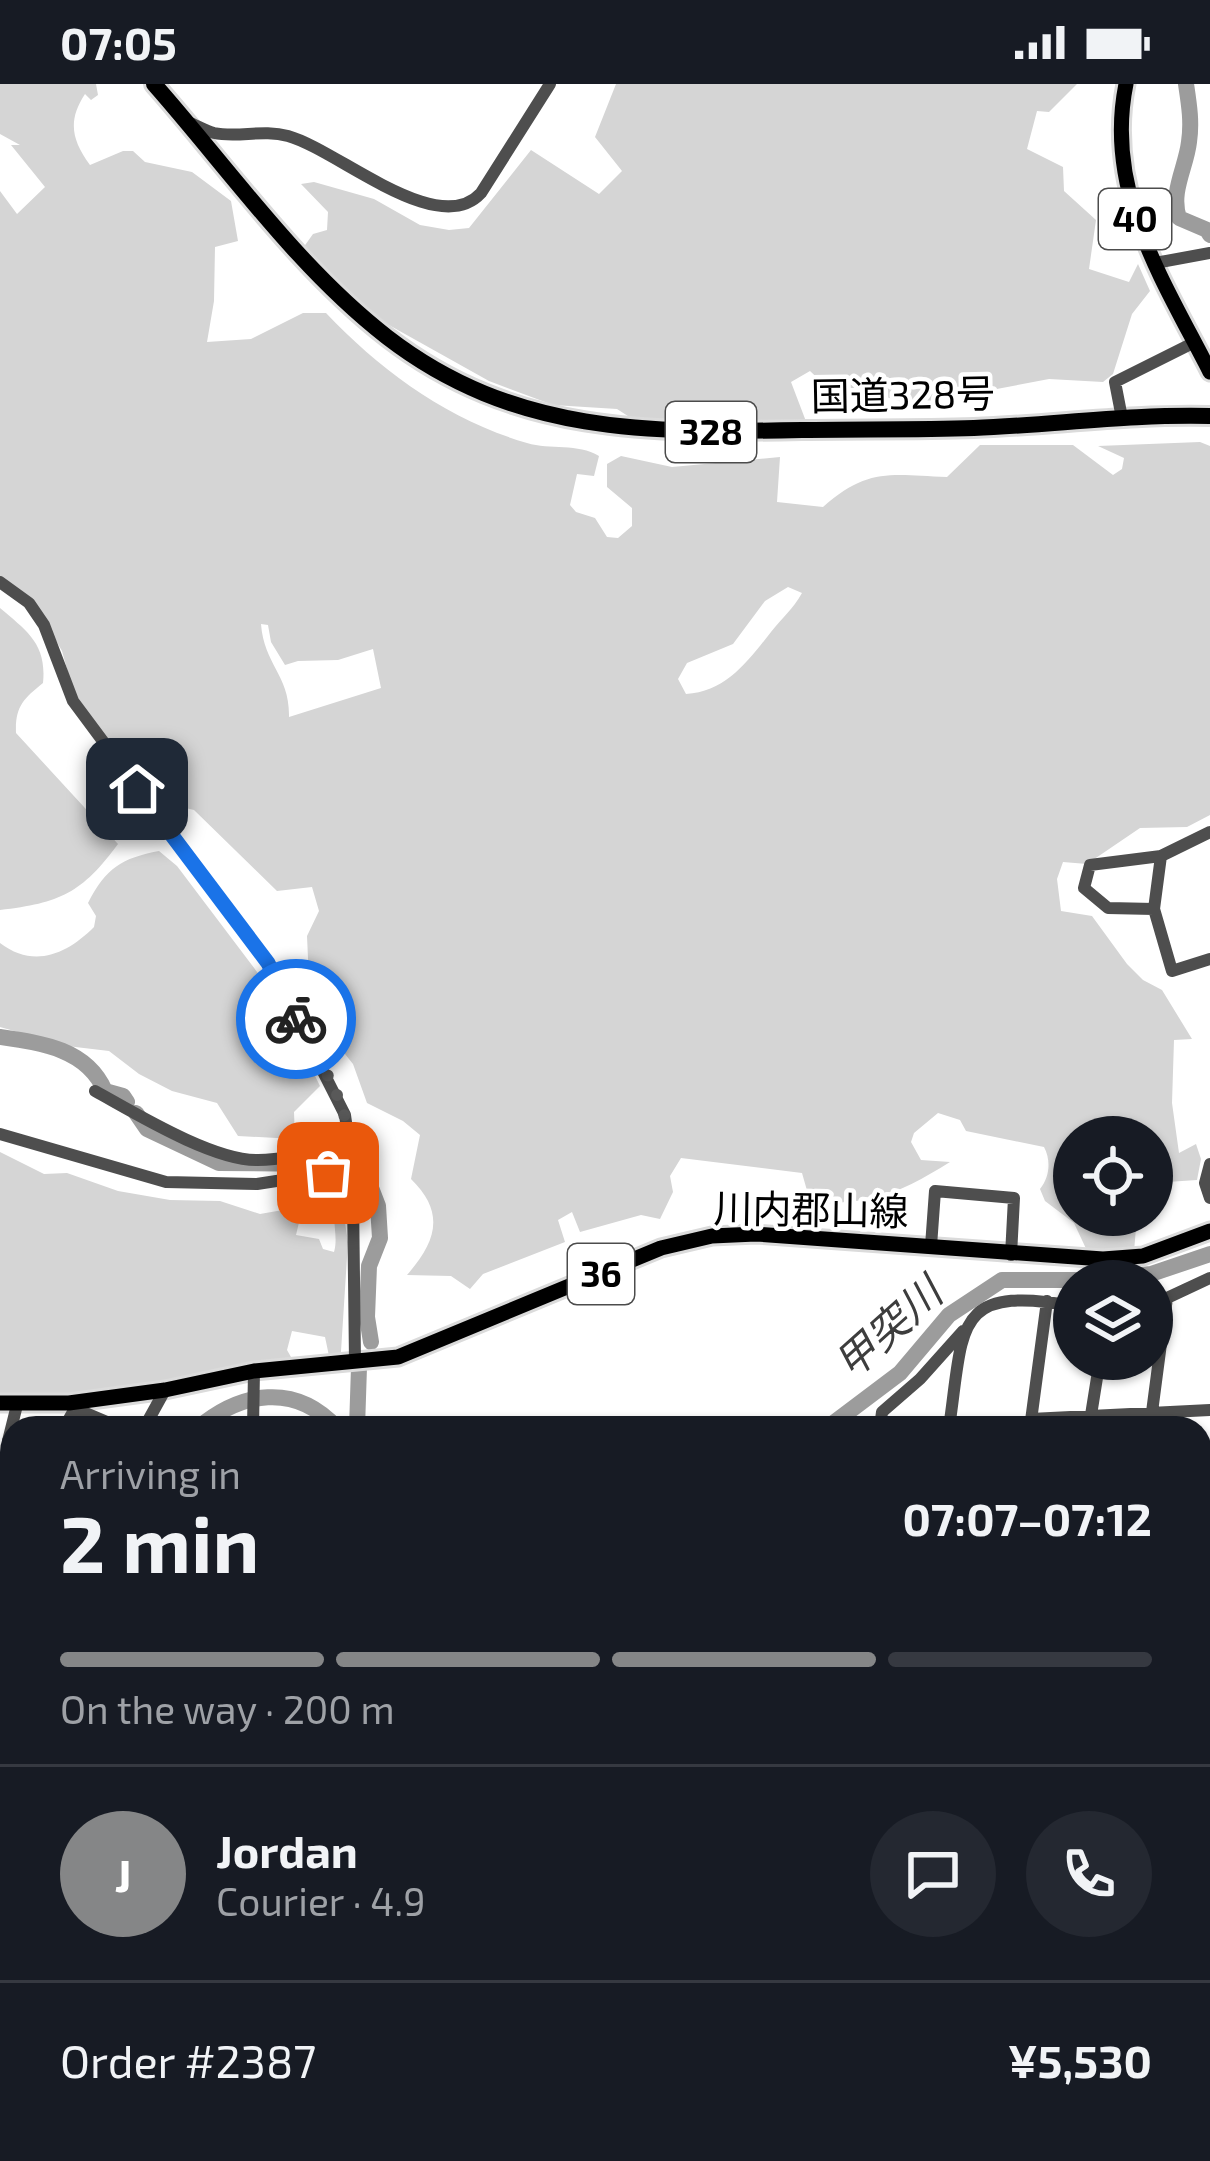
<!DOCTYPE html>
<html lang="en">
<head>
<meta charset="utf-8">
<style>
  :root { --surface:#171b24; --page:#242831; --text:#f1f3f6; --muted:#9ea1a6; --line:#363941; --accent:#858687 }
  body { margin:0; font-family:"Exo 2","Noto Sans JP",sans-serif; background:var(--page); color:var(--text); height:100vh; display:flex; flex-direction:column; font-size:45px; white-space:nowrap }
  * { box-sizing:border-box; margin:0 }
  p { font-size:39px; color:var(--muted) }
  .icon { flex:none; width:66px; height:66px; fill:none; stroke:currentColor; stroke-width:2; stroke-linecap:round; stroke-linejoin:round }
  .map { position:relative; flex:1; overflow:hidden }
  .panel { position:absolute; left:0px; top:1332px; width:1212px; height:747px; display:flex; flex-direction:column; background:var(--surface); border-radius:36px 36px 0 0; box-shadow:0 3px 9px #0004 }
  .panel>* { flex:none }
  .controls { position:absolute; left:1053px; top:1032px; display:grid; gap:24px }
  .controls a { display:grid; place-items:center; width:120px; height:120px; border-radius:50%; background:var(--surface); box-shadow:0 3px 9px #0004; font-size:60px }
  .pin { position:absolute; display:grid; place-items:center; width:102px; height:102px; color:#fff; margin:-51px; border-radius:24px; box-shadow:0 6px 18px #0006 }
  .courier { position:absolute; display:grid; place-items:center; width:120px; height:120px; margin:-60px; border:9px solid #1a73e8; border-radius:50%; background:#fff; color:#222; box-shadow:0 3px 15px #0007 }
  .headline em { font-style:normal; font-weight:700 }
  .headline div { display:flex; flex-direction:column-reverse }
  .headline { display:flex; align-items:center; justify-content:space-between; height:204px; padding:0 60px }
  h1 { font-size:78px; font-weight:700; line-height:90px }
  .bar { display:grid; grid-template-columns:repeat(4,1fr); gap:18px 12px; align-content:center; height:144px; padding:0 60px }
  .bar i { height:15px; border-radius:9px; background:var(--line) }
  .bar .active { background:var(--accent) }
  .bar p { grid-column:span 4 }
  .line { display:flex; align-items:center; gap:30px; padding:0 60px; border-top:3px solid var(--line) }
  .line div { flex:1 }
  .round { display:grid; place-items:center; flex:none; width:126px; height:126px; border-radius:63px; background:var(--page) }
  .status { display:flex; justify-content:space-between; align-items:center; height:84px; padding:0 60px; background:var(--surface); direction:ltr }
  .status svg { height:33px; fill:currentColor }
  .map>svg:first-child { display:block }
</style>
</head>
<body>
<div class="status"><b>07:05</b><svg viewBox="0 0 49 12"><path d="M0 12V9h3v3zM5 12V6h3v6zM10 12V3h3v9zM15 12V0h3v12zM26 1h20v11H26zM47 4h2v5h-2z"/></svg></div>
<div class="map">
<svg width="1210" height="2077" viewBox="0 0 1210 2077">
  <rect width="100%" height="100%" fill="#fff"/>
  <path fill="#d5d5d5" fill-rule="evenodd" d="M0,0h96l2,11 -7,5 -6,-6c-17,26 -14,45 5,71l33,-14h10l12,11 47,10 39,29 7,40 -23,6 -1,54 -7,41 44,-3 52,-26h23c55,58 122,107 201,130 23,7 51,0 72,13l-5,20 -17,-2 -7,31 6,7 19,6 12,19 11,1 14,-12v-18l-25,-21v-23l14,-8 51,11 108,-10 -3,45 46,5c45,-40 68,-32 124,-30l33,-32h93l40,30 9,-6 2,-11 -26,-12 102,-4 10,4v369l-23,12 -47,1 -53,36 -24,-2 -6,17 4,32 31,5 35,48 16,16 19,10 30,49 -18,1 -2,63 7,50 17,-9 5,15 -4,21 -30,2v17l-15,7v-69h-78v78h63l-3,37 -45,3 -15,-32 -29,-22 -5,-12c10,-12 11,-29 4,-42l-78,-16 -6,-11 -22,-7 -24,20 -3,9 10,18 29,2c-26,16 -50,30 -80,37 -20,4 -39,2 -58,9l-10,-35 -121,-15 -11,18 3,16 -13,27 -19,-4 -61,17 -8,-20 -14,8 7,22 -82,32 -13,15 -19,-13 -44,-1c29,-33 39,-62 4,-96l9,-44 -17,-14 -36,-18 -14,-39 -24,-30 -19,-31 -3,-67 12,-25 -7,-24 -35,4 -83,-81 -25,-6 -14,8 -81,-118 -12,-43 -22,-38 -40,-29v-393l17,23 28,-27 -34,-42h9l-20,-11zM788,503l14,6c-9,16 -20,25 -31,39 -23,29 -45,60 -85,62l-8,-15 9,-16 46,-19 32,-43zM261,540l7,1 3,17 14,23 13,-4 40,-1 35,-11 8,39 -92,29c1,-42 -25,-52 -28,-93z
    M616,0h461l-28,28 -12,-1 -10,38 36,18 1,24 32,29 -7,49 40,13 9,-18 12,27 -18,23 -19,60 -10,8 -54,-3 -137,26 -55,-17 -28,1 -19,-18 -19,11 16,42h-112l-64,-6 -14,-9 -64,-4 -64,-24 -118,-66 -68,-67 10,-14 14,-4 1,-18 -27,-28 13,-2 60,17 46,26 29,5 20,-2 62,-78 68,44 23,-23 -27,-34z
    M0,524c27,23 47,36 43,75 -20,16 -28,24 -27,50l102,111c-36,49 -58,59 -118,66z
    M159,767l18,15 99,131 44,89 -26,26 1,27 -57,-3 -21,-33 -45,-12 -33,-17 -30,-23 -42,-5 -67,-19v-84c34,26 67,11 94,-16l2,-11 -8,-13c18,-35 34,-45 71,-52z
    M0,1068l44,22 23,-1 51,18 52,9 50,1 40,13 23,-4 18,4 -5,21 23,4 4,10 11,3c5,-16 -4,-35 3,-49h5l6,39 -8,125 -8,3 -7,-33 -33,-6 -5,19 4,7 34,3 1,13c-60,2 -118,13 -177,24 -51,9 -98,20 -149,9z
    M12,1675v392h231l-6,10h-237v-374z
    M1200,1949l10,27v100l-10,-11z
    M321,2067h804l1,10h-816z"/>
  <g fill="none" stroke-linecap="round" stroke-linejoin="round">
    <path stroke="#9c9c9c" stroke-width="16" d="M1186,0c3,20 6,38 3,58 -3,26 -19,50 -10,76l28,12 3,5
      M0,953c42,6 87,12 105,54l18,5 4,6
      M136,1029l11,16 72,34 105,1 42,11 12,31 2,32 -11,28 -2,51 4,25
      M198,1344c43,-36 97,-46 139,0
      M357,1344l2,-61
      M827,1344l73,-55 49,-58 53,-35h95l54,-6 59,-20
      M0,1680l12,-27"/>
    <defs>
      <path id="major" d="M1126,0c-22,107 37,196 84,288
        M0,1319h69l96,-13 89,-19 144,-14 263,-109 51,-12 44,-2 347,25 40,-3 67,-25"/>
      <path id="highway" d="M154,0c75,85 143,183 233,253 127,98 263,96 415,93 57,-1 115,0 172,-2 79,-3 157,-14 236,-12"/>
    </defs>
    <use href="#major" stroke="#dbdbdb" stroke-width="21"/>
    <use href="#highway" stroke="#dbdbdb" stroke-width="22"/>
    <path stroke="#4e4e4e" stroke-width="12" d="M188,38c8,3 18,9 26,11 24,5 49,-4 74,3 50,14 150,104 193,57l69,-109
      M1155,179l55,-10
      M1122,334l-7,-36 80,-40
      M0,498l29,21 15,22 29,76 195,262 77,152 6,43 -6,19 8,20 2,164
      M1210,748l-49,24 -7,53 18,62 38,-12
      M1154,825l-46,-1 -24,-20 6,-23 71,-9
      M95,1007c40,22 118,70 163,69 39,0 51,-13 93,-2
      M0,1050l166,48 91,2 71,-11 17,4
      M1210,1080l-5,19 5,15
      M931,1162l4,-55 79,7 -3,57
      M1152,1328l15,-114 43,-20
      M1091,1331l9,-56
      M1031,1335l179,-9
      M64,1344l9,-16 8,-1 40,17
      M144,1344l21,-38
      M253,1344l1,-57
      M880,1344l2,-16 38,-33 43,-48
      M949,1344c15,-101 3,-144 125,-122
      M1030,1344l17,-127
      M12,1361l-4,-4 9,-36
      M0,1431l12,14
      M0,1481l12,12
      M1200,1569l10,-1
      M1200,1721l10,11
      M1200,1776l10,13
      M1200,1879l10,-5
      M1200,1910l10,-3
      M1200,1923l10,25
      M234,2077l4,-10"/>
    <use href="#major" stroke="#000" stroke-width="15"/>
    <use href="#highway" stroke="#000" stroke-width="16"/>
  </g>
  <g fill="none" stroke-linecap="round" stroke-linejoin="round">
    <path stroke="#595959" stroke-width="12" stroke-dasharray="0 21.6" d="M296,935c26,48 67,102 49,158l-17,-4"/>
    <path stroke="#1a73e8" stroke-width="15" d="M137,705l131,174 28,56"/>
  </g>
  <g text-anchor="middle" stroke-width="9" stroke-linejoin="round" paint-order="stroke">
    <g fill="#fff" stroke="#4c4c4c" stroke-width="3">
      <rect x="1099" y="105" width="72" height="60" rx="9"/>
      <rect x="666" y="318" width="90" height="60" rx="9"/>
      <rect x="568" y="1160" width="66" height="60" rx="9"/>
    </g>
    <g font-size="36" font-weight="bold" fill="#000">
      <text x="1135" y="148">40</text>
      <text x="711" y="361">328</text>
      <text x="601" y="1203">36</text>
    </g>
    <g font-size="39" fill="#000" stroke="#fff">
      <text transform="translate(903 311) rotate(-1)" y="14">国道328号</text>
      <text transform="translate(811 1126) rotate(1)" y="14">川内郡山線</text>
    </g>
    <g font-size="42" font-style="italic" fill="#3d3d3d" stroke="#fff">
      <text transform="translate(888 1244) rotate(-42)" y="15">甲突川</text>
    </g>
  </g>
</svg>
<div class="controls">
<a><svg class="icon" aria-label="locate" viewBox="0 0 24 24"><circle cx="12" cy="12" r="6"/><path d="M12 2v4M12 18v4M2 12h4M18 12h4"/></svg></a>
<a><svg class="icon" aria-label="layers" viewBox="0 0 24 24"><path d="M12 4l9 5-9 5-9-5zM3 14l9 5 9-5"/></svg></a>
</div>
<div class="pin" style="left:328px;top:1089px;background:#ea580c"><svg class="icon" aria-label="bag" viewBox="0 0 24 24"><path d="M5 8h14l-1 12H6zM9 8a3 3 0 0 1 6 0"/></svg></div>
<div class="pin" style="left:137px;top:705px;background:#1f2937"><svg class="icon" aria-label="home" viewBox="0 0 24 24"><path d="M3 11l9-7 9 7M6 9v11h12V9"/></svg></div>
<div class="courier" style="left:296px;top:935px"><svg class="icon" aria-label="bike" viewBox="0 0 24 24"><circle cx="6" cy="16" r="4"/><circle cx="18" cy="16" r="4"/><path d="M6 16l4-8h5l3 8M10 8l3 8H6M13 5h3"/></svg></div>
<section class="panel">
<div class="headline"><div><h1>2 min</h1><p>Arriving in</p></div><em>07:07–07:12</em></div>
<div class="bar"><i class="active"></i><i class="active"></i><i class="active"></i><i></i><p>On the way · 200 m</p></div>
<div class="line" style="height:216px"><b class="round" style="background:var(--accent);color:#fff">J</b><div><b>Jordan</b><p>Courier · 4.9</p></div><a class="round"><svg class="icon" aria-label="chat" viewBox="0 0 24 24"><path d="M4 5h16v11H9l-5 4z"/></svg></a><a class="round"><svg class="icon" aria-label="phone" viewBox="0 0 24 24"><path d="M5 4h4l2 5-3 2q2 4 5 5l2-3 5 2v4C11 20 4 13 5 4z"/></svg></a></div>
<div class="line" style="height:156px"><div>Order #2387</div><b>¥5,530</b></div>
</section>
</div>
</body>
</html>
